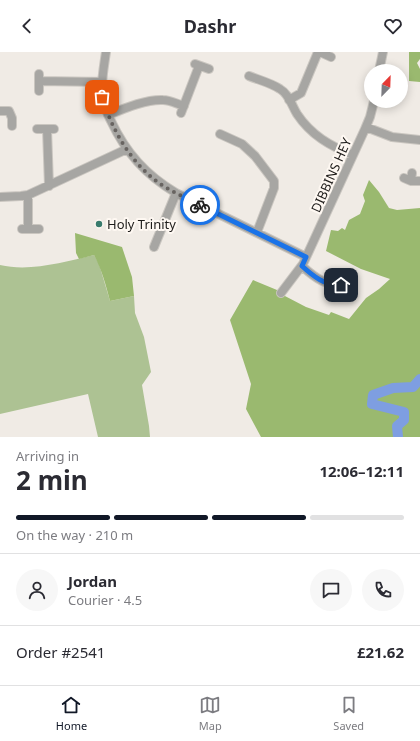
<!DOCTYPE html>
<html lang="en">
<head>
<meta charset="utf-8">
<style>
  :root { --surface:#fff; --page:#f7f7f7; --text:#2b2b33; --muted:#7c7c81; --line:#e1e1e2; --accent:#111827 }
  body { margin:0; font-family:"Noto Sans",sans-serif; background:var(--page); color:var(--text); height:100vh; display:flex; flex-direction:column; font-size:15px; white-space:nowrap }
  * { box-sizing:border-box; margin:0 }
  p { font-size:13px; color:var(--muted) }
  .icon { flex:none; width:22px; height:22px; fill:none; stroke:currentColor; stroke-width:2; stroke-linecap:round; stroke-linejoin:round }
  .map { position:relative; height:385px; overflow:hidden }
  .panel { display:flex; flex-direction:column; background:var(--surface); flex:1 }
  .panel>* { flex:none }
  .needle { width:26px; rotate:23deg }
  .fabs { position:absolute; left:364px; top:12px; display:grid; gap:8px }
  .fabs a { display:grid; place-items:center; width:44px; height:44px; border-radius:50%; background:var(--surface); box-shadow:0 2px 10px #0003; font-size:20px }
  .pin { position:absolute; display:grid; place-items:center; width:34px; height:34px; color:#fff; margin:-17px; border-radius:8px; box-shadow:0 2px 6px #0006 }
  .courier { position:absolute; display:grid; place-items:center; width:40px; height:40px; margin:-20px; border:3px solid #1a73e8; border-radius:50%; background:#fff; color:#222; box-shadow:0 1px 5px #0007 }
  .head em { font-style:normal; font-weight:700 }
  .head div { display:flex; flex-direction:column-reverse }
  .head { display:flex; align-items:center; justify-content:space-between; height:68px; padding:0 16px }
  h1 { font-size:26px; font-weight:700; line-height:30px }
  .bar { display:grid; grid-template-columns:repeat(4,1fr); gap:6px 4px; align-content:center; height:48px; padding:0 16px }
  .bar i { height:5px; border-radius:3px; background:var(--line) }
  .bar .active { background:var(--accent) }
  .bar p { grid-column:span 4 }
  .line { display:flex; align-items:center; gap:10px; padding:0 16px; border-top:1px solid var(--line) }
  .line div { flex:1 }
  .round { display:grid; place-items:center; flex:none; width:42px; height:42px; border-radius:21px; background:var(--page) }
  header { display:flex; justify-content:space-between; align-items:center; height:52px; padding:0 16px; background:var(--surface); font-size:18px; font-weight:700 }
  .dock { display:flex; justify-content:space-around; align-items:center; height:56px; border-top:1px solid var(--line); background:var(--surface); font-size:11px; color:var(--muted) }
  .dock a { display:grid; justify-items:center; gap:2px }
  .dock .active { color:var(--accent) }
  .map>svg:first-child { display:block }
</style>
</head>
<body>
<header><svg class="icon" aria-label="back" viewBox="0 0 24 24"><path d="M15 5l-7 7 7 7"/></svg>Dashr<svg class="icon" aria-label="heart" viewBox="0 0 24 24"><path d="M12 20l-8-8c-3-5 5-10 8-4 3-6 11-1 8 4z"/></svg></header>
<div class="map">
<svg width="420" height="385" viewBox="0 0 420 385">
  <rect width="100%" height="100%" fill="#f0ebe5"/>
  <path fill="#adc293" d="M94,203l5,9 11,37 24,-5 1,17 9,24 7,35 -9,13 7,41 1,11h-52l-10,-43 -88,20v-149c30,7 64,-3 94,-10z"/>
  <path fill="#9ab96f" d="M409,0h11v7l-3,4 3,6v13l-11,-1z
    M369,128l10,12 10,16 8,2 23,-2v229h-159l-15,-28 5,-25 -21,-64 23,-40 24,10 6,5 23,12 23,8 2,-3 18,7 17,-21 13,-9 11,-10 -29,-10 -35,-18 5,-21 7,1 4,-3 3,2 4,-10 11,-6 5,-13 -2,-6z
    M75,181l47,14 10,30 2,19 -24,5c-4,-15 -8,-31 -16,-46l-15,4 -3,-6z"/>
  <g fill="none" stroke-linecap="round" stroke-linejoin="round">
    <path stroke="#7e9ee1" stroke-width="10" d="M398,385l-1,-11 7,-6v-8l-32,-8 1,-9 20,-7 20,-1 7,-8"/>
    <defs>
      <path id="minor" d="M106,0c-2,14 -5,29 -4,43 1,9 5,18 9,26 15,32 35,54 65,72l130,64
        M320,0l11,5
        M195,12l14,5
        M379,19l4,-19
        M39,22v17
        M249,24c10,4 22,7 31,13 9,5 12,17 17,25 14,21 33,32 56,41
        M39,29l64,1
        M289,48l12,-7 17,-41
        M0,59h9l3,7v8
        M181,61l18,-47
        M108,63c15,-6 38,-16 55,-15 7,0 14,4 21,6
        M366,75l26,10 28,3
        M37,77h17
        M47,77l2,57
        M220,82l22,10 13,12 19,25v7l-17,44
        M404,126l7,3h9
        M411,129l1,-8
        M0,145l21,-1 7,-1 99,-46
        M28,176v-33
        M22,177h17
        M154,195l22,-54
        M302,214c13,12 26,22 45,17
        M281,241l22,-29 62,-135 5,-12 4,-16"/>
    </defs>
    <use href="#minor" stroke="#cac6c0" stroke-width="10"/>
    <use href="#minor" stroke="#a7a6a3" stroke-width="8"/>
  </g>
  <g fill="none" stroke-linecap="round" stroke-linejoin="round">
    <path stroke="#686461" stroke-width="4" stroke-dasharray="0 7.2" d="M102,45c10,33 29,66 57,86 13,9 27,15 41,22"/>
    <path stroke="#1a73e8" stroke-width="5" d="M200,153l106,52 -4,9c11,10 23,20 39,19"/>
  </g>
  <circle fill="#397b6d" stroke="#fef8f2" stroke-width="1.5" cx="99" cy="172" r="4"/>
  <g text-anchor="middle" stroke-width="4" stroke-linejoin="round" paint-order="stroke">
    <g font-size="13" fill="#1e1c1a" stroke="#fef8f2">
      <text transform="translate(331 123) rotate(-66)" y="5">DIBBINS HEY</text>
    </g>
    <g font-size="13" fill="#1e1c1a" stroke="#fef8f2" text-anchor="start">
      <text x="107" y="177">Holy Trinity</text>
    </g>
  </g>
</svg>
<div class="fabs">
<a><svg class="needle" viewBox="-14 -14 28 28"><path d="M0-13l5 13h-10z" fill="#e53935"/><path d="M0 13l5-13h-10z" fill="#7c7c81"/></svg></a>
</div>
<div class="pin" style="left:102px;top:45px;background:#ea580c"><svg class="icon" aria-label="bag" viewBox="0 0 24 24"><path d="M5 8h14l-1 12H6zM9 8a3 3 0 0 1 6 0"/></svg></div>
<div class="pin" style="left:341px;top:233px;background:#1f2937"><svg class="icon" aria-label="home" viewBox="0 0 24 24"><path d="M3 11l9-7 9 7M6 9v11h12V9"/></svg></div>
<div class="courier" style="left:200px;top:153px"><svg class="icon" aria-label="bike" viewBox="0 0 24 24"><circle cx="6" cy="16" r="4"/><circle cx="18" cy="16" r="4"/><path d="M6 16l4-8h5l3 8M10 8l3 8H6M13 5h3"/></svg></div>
</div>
<section class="panel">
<div class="head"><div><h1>2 min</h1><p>Arriving in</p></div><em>12:06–12:11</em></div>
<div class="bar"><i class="active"></i><i class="active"></i><i class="active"></i><i></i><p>On the way · 210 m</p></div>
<div class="line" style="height:72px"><a class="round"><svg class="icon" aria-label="person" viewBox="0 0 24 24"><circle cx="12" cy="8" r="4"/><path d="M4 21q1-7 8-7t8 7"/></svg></a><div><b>Jordan</b><p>Courier · 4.5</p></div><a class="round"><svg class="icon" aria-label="chat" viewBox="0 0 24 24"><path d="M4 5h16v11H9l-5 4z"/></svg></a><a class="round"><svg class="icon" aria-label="phone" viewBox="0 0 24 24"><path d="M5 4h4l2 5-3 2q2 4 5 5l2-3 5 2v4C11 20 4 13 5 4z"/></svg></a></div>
<div class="line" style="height:52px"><div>Order #2541</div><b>£21.62</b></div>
</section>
<nav class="dock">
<a class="active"><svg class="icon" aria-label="home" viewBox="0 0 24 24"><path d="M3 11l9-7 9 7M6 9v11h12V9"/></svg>Home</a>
<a><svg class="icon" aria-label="map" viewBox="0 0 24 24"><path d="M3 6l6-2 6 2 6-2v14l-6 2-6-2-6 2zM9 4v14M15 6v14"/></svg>Map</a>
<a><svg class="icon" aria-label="saved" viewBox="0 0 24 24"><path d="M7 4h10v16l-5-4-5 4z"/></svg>Saved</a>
</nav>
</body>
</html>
